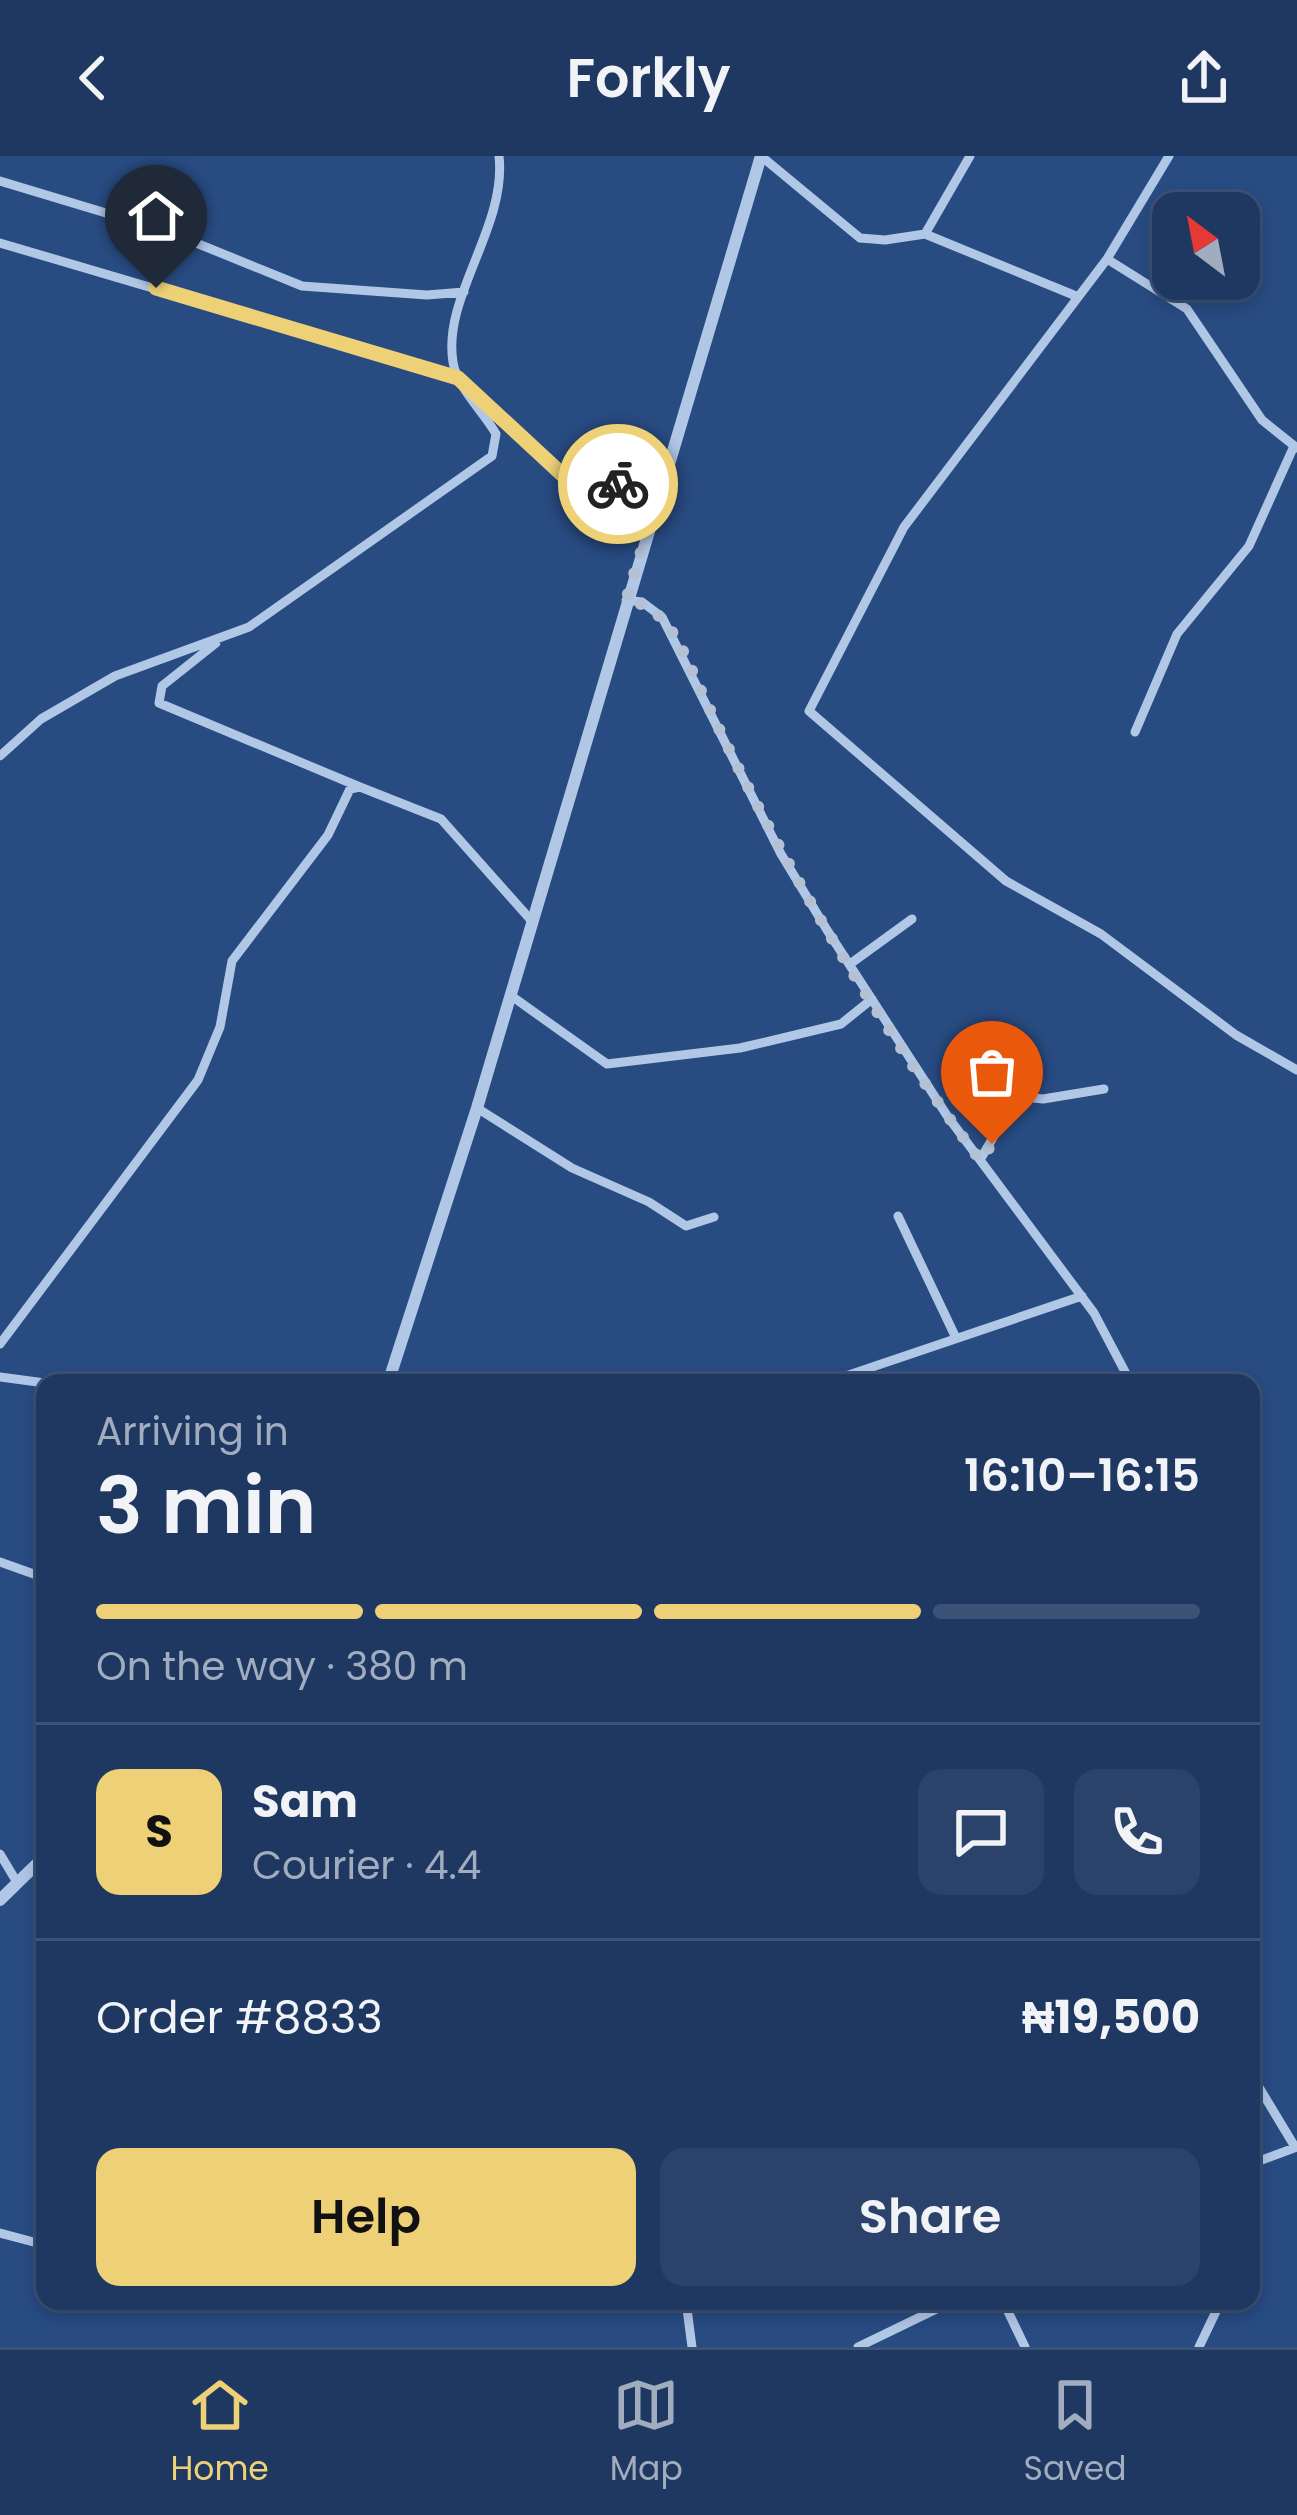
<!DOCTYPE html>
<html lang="en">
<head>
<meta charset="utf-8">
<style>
  :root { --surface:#1e3862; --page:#2b436b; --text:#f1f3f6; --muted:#a1acbe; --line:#3c5277; --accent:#eed177 }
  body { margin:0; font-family:Poppins,sans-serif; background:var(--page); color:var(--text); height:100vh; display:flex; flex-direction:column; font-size:45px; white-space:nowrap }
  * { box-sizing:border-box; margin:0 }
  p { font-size:39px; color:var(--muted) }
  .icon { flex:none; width:66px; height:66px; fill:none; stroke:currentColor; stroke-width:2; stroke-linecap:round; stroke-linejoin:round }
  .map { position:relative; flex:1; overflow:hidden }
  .panel { position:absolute; left:36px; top:1218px; width:1224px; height:936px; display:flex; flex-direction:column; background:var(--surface); border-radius:24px; box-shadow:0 6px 18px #0003,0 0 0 3px var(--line) }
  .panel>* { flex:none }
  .needle { width:78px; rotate:328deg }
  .tools { position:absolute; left:1152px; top:36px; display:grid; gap:24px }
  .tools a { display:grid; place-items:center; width:108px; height:108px; border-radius:24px; background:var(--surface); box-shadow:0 6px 18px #0003,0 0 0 3px var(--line); font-size:60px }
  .pin { position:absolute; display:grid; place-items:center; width:102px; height:102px; color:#fff; margin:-123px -51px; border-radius:50% 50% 50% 0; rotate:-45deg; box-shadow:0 0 12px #0007 }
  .pin .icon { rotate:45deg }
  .courier { position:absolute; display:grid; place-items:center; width:120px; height:120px; margin:-60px; border:9px solid #eed177; border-radius:50%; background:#fff; color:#222; box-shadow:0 3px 15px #0007 }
  .overview em { font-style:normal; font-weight:600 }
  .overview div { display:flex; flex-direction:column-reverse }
  .overview { display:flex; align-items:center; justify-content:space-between; height:204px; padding:0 60px }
  h1 { font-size:78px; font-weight:600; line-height:90px }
  .bar { display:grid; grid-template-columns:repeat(4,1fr); gap:18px 12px; align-content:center; height:144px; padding:0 60px }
  .bar i { height:15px; border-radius:9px; background:var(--line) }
  .bar .selected { background:var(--accent) }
  .bar p { grid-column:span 4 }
  .line { display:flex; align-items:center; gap:30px; padding:0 60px; border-top:3px solid var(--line) }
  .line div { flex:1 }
  .round { display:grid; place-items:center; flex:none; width:126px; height:126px; border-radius:24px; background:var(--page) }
  .primary-button { display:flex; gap:24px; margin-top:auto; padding:24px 60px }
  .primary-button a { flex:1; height:138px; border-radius:24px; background:var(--accent); color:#111; font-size:48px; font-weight:600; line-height:138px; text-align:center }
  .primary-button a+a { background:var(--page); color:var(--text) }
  header { display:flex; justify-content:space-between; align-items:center; height:156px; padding:0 60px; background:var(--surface); font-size:54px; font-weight:600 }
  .tabs { display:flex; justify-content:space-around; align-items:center; height:168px; border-top:3px solid var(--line); background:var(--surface); font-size:33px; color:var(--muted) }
  .tabs a { display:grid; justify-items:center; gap:6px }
  .tabs .selected { color:var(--accent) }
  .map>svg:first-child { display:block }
</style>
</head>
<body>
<header><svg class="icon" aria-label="back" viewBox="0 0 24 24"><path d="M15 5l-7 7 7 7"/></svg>Forkly<svg class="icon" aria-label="share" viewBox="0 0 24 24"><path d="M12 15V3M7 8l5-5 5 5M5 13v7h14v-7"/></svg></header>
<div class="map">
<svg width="1297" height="2191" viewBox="0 0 1297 2191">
  <rect width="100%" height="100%" fill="#284b82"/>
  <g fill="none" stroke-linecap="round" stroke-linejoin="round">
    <path stroke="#b1c7e6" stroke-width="9" d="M761,0l99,82 25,2 40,-6 151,62
      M0,25l169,51 133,54 125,9 37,-3
      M925,78l45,-78
      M0,87l458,135
      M1107,103l62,-103
      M484,251l82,70 94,13
      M1297,292l-35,-28 -75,-111 -80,-50 -203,268 -95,184 197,170 95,53 135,101 61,35
      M626,444l16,2 20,15 119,237 46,76 121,187 146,196 37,70
      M216,487l-54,43 -3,17 201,84
      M1135,576l42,-98 72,-88 45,-100
      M0,600l41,-37 74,-43 134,-49 243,-171 4,-22c-13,-23 -39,-46 -43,-72 -11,-65 54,-135 46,-206
      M850,808l62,-45
      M510,839l97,69 133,-16 101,-24 31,-25
      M477,952l95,60 77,34 37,24 28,-9
      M980,1004l37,-64 26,3 61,-10
      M898,1060l58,122
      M0,1188l198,-264 22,-53 12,-66 96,-126 22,-46 10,-2 81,32 89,100
      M0,1221l45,6
      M825,1227l257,-87
      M0,1406l45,16
      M0,1698l18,30
      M1251,1918l44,73
      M1251,2008l46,-17
      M0,2077l45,12
      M686,2145l6,46
      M1003,2145l22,46
      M858,2191l95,-46
      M1199,2191l22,-46"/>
    <path stroke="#b1c7e6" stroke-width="12" d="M388,1227l89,-275 284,-952
      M0,1744l45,-44"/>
  </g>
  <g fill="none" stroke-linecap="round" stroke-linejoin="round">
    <path stroke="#b4c0d3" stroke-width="12" stroke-dasharray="0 21.6" d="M618,328l42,6 -34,110c45,6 59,58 77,95 76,163 169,321 277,465l12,-16"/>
    <path stroke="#eed177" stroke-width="15" d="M156,132l302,90 108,100 52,6"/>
  </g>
</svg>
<div class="tools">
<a><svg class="needle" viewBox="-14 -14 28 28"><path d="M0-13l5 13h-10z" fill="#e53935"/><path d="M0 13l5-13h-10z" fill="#a1acbe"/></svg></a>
</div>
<div class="pin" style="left:992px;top:988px;background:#ea580c"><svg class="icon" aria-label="bag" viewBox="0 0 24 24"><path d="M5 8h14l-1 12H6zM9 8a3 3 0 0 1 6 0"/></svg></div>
<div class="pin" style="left:156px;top:132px;background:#1f2937"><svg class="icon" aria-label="home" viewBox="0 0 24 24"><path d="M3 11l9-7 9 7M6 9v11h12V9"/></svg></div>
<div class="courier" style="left:618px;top:328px"><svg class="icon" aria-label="bike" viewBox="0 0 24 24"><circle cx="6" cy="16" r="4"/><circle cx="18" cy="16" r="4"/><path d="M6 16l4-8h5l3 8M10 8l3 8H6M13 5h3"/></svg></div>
<section class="panel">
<div class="overview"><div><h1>3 min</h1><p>Arriving in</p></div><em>16:10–16:15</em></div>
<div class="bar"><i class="selected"></i><i class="selected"></i><i class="selected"></i><i></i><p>On the way · 380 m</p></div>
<div class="line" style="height:216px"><b class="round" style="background:var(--accent);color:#111">S</b><div><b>Sam</b><p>Courier · 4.4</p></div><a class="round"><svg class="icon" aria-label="chat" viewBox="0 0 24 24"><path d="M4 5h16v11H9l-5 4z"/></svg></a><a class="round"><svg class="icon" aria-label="phone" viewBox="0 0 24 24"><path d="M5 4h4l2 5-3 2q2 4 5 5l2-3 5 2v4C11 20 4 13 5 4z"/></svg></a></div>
<div class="line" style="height:156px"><div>Order #8833</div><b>₦19,500</b></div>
<div class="primary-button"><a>Help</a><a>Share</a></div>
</section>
</div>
<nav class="tabs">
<a class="selected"><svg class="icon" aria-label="home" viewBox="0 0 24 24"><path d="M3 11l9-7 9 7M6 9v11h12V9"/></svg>Home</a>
<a><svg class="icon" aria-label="map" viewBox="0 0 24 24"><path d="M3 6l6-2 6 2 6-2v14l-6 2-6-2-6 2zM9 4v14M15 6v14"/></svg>Map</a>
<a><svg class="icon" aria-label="saved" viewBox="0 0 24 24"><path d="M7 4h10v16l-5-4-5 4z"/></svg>Saved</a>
</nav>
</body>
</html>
